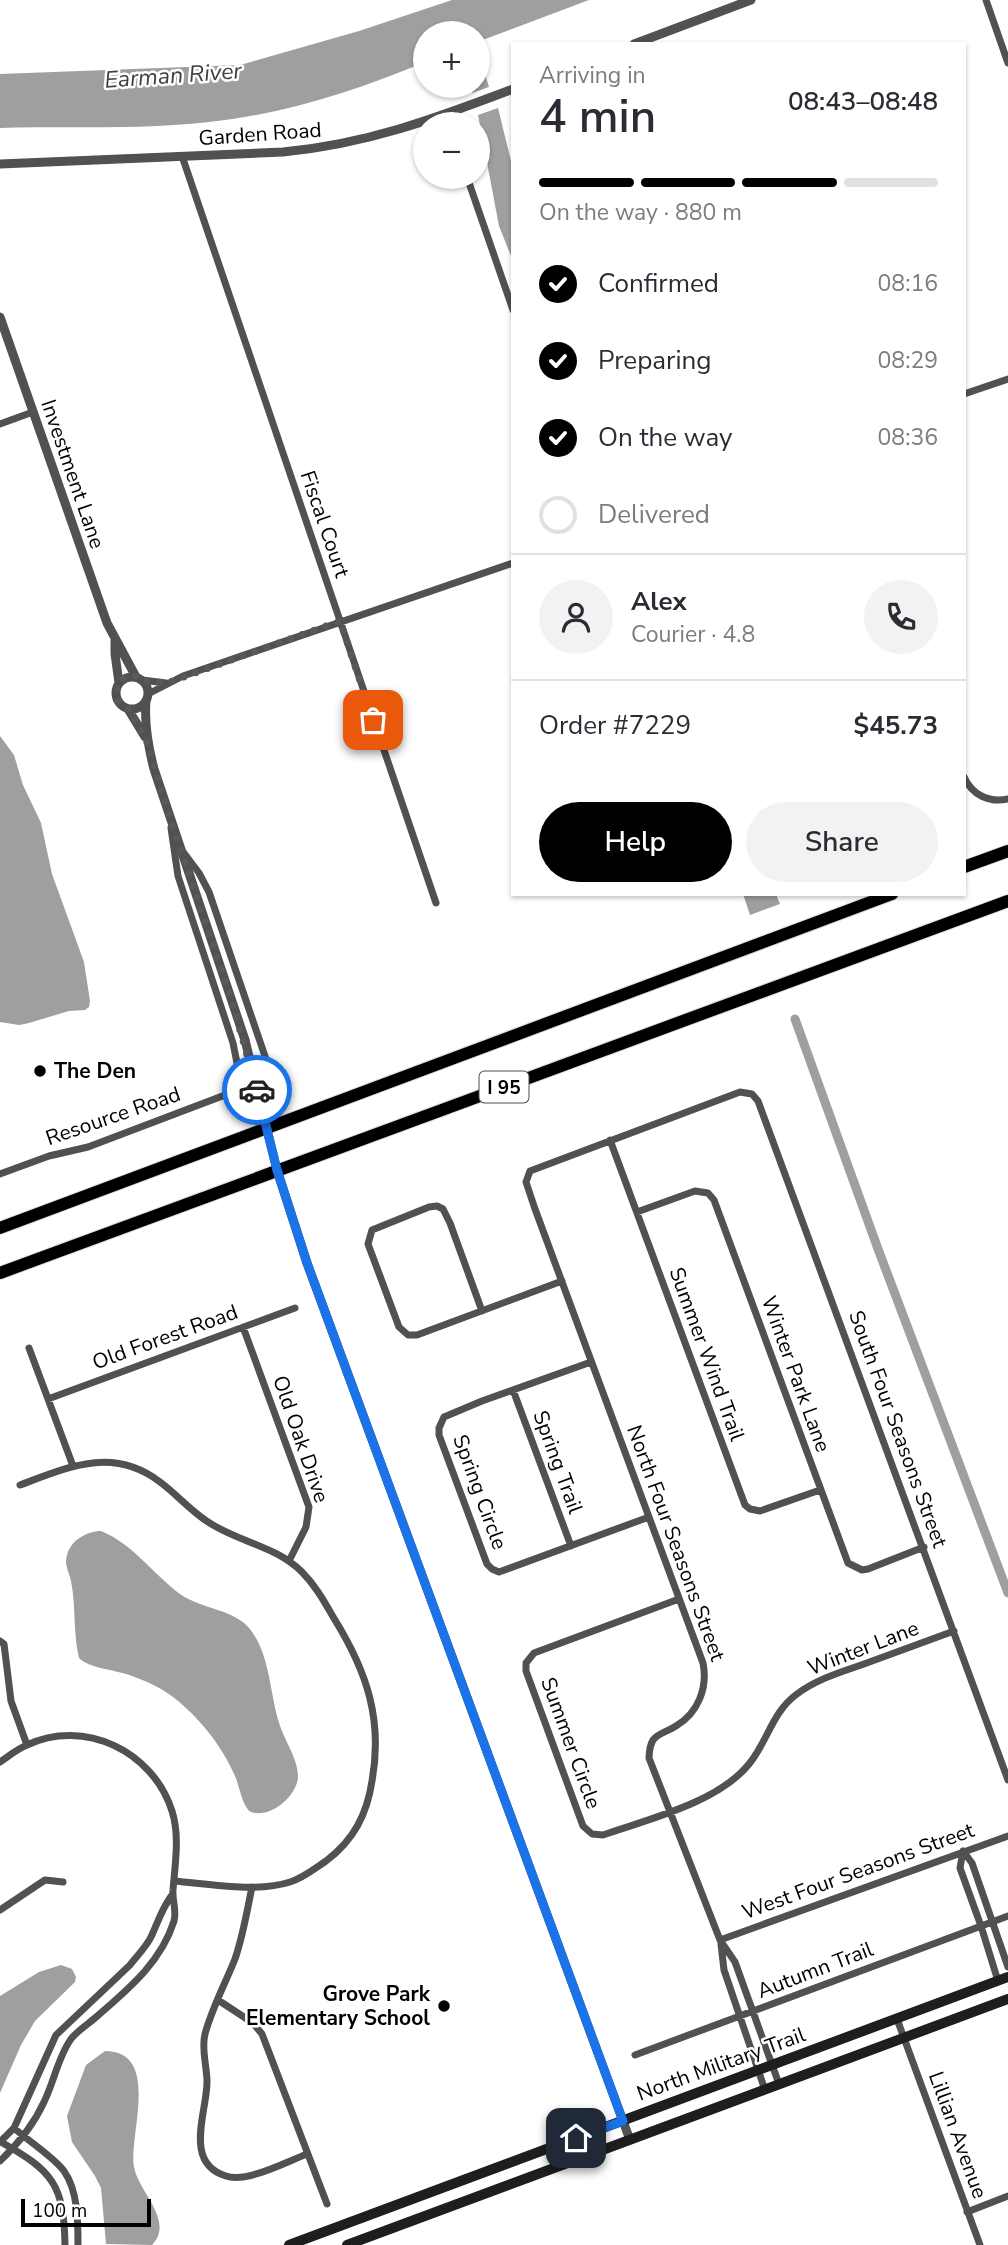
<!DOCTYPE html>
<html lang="en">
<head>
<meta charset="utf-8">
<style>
  :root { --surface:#fff; --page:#f2f2f3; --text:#2b2b33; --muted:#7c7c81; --line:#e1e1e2; --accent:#000 }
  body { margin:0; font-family:"Nunito Sans",sans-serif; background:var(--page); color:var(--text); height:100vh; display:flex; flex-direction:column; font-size:26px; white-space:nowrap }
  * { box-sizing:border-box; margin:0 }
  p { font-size:23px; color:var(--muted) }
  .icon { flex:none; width:38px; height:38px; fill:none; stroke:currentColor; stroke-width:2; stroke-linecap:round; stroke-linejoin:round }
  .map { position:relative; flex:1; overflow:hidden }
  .sheet { position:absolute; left:511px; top:42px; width:455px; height:854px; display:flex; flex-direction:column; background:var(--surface); border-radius:0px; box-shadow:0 2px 5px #0004 }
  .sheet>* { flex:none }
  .buttons { position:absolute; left:413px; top:21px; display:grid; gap:14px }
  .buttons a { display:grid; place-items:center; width:77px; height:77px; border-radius:50%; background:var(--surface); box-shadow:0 2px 5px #0004; font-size:35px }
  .scale { position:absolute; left:21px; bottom:18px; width:130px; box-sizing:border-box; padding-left:7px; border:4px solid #000; border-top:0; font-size:19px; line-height:24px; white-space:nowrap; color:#000; -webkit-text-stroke:5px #fff; paint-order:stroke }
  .pin { position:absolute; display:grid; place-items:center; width:60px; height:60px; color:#fff; margin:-30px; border-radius:14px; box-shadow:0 4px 10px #0006 }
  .courier { position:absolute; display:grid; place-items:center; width:70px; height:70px; margin:-35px; border:5px solid #1a73e8; border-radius:50%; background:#fff; color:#222; box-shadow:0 2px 9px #0007 }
  .headline em { font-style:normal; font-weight:600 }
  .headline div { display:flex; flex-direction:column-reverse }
  .headline { display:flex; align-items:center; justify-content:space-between; height:119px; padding:0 28px }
  h1 { font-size:46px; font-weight:600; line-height:52px }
  .bar { display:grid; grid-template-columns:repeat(4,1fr); gap:10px 7px; align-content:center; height:84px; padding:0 28px }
  .bar i { height:9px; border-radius:5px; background:var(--line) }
  .bar .current { background:var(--accent) }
  .bar p { grid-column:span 4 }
  .line { display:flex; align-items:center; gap:18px; padding:0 28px; border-top:2px solid var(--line) }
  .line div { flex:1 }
  .round { display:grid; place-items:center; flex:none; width:74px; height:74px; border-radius:37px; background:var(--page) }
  ol { padding:0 28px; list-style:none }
  li { display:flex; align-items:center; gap:21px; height:77px }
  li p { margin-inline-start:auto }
  li .icon { padding:7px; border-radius:50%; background:var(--accent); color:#fff; stroke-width:4 }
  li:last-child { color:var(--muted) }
  li i { width:38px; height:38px; border:4px solid var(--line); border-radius:50% }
  .primary-button { display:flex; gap:14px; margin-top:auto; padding:14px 28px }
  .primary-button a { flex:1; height:80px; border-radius:42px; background:var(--accent); color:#fff; font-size:28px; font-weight:600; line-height:80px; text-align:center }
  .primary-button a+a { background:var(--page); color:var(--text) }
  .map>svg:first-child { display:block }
</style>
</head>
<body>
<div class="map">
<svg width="1008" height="2245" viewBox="0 0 1008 2245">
  <rect width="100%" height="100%" fill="#fff"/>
  <path fill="#9f9f9f" d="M452,0h137l-109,41 -2,11 11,35 -17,6 -2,-7h8v-53h-53v29c-69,29 -141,52 -216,60 -69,8 -140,4 -209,6v-54l240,-9 119,-34z
    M498,108l15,61v92l-14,-35 -21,-111z
    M0,736l14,19 9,30 18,38 11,51 32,88 6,39 -1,6 -4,3 -16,1 -40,12 -10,2 -19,-3z
    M743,894h33l4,10 -30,11z
    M101,1531c32,13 52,43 79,63 21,15 54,15 70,35 22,28 19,69 32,102 5,13 16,30 16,45 0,20 -30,45 -49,35 -8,-10 -9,-23 -14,-35 -13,-30 -36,-59 -62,-79 -13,-10 -29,-17 -44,-22 -13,-5 -41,-7 -50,-17 -6,-25 -3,-52 -8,-77 -2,-10 -7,-16 -4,-26 4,-15 20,-24 34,-24z
    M61,1965l11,4 4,8 -1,5 -40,39 -14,24 -21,48v-97l39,-24z
    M105,2051c57,0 23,86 29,116 5,26 41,54 18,78l-46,-1 -5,-56 -6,-12 -23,-34 -5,-26 19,-51z"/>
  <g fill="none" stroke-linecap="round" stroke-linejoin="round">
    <path stroke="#9f9f9f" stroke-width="9" d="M795,1019l83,230 130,344"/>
    <defs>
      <path id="motorway" d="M964,867l44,-16
        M0,1228l892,-334
        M0,1273l1008,-372"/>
    </defs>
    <use href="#motorway" stroke="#dbdbdb" stroke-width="14"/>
    <path stroke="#515151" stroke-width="7" d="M986,0l22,63
      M445,114l4,10
      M182,156l254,747
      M467,177l46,133
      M964,394l44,-15
      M0,424l33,-12
      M142,680l24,3
      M148,694l35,-18 330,-113
      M964,777c8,18 25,26 44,22
      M171,828l7,48 55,167 4,20v28
      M610,1140l135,365 5,4 10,2 60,-21
      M0,1174l49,-18 39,-9 179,-68 2,-11 -60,-176 -10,-19 -15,-20
      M637,1212l58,-21 13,2 6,7 134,363 14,7 6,-1 56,-22
      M482,1311l-32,-88 -7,-14 -6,-3 -8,1 -57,23 -4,14 31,83 9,8h9l145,-54
      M243,1327l66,180 -3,20 -17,34
      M29,1348l44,118
      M591,1362l-109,39 -38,16 -5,11v7l48,129 5,5 7,3 150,-55
      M513,1390l58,156
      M48,1399l247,-91
      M20,1485c48,-18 93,-39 140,-3 19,14 33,32 53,43 30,18 64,22 89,47 14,14 23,31 33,48 32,52 48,100 37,161 -5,33 -18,59 -46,80 -12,8 -23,17 -36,21 -34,11 -81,2 -116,-1
      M679,1599l-145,54 -8,10v8l57,155 9,8 11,1c46,-16 116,-33 146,-71 19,-23 23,-52 48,-70 20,-15 44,-22 67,-30 30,-11 60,-22 90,-33
      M0,1641l4,3 7,57 16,44
      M0,1762c9,-6 17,-13 27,-17 57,-27 126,6 145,66 8,25 3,53 1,79 -1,10 4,21 1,31 -13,42 -47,69 -79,97 -7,6 -18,13 -24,21 -13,18 -17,43 -27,63 -11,24 -25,41 -44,59
      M963,1851l-3,17 21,58 17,55
      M963,1851l9,12 36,104
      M252,1887c-5,24 -9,49 -17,72 -10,25 -23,49 -30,75 -4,15 2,32 2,48 0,30 -24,81 19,94 21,7 60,-14 81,-22
      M0,1910l45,-30 18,2
      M720,1940l288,-104
      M721,1944l3,26 41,120
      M218,2000l35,23 9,11 65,170
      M897,2019l83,226
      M635,2055l373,-139
      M779,2084l-44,-122 -15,-22 -71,-182c1,-25 9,-21 27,-32 22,-13 32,-38 27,-63l-168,-454 -9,-27 4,-11 210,-79 12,2 6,7 250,679
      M14,2128c13,12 40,29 50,43 14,20 14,50 14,74
      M0,2142l14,-14 42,-93 74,-70c7,-9 16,-18 21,-28 7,-15 11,-29 21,-42
      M1,2142c52,29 63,43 64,103
      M967,2212l41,-16"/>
    <path stroke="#515151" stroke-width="9" d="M634,44l117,-44
      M0,164l283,-12c84,-8 151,-33 230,-63
      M0,317l107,306 29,54
      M115,641v13l4,29
      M116 693a16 16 0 1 1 32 0a16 16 0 1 1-32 0Z
      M146,701c-2,24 2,45 8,68l91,271
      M128,709l17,28
      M307,1263l323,877"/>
    <path stroke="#1e1e1e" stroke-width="10" d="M289,2245l719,-268
      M347,2245l661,-246"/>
    <use href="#motorway" stroke="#000" stroke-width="12"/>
    <path stroke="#515151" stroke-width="9" d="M245,1040l32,130 30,93"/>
  </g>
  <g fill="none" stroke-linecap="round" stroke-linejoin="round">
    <path stroke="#595959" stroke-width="7" stroke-dasharray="0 12.6" d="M257,1090l-27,-95 -57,-167 -27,-89 -18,-30 -9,-6c-5,-11 -3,-26 13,-27 7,0 5,2 11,4 8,2 16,2 24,3l173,-62 33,99"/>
    <path stroke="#1a73e8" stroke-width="9" d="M257,1090l20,80 30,93 316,858 -47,17"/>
  </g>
  <g fill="#000" stroke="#fff" stroke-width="2.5">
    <circle cx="40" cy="1071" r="7"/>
    <circle cx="444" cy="2006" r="7"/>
  </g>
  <g text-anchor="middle" stroke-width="5" stroke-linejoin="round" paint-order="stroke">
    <rect fill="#fff" stroke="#4c4c4c" stroke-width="2" x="479.5" y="1071.5" width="49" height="31" rx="5"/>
    <g font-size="19" font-weight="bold" fill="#000">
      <text x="504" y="1094">I 95</text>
    </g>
    <g font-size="21" fill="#000" stroke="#fff">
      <text transform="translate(260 134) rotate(-4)" y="7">Garden Road</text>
      <text transform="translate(73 474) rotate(71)" y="7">Investment Lane</text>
      <text transform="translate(325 524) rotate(71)" y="7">Fiscal Court</text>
      <text transform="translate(113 1116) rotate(-19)" y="7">Resource Road</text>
      <text transform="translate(165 1337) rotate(-20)" y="7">Old Forest Road</text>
      <text transform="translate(707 1354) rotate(70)" y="7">Summer Wind Trail</text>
      <text transform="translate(796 1374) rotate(70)" y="7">Winter Park Lane</text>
      <text transform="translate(898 1429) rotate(70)" y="7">South Four Seasons Street</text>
      <text transform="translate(301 1439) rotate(71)" y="7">Old Oak Drive</text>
      <text transform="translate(558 1462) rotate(70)" y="7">Spring Trail</text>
      <text transform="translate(480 1492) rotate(70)" y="7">Spring Circle</text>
      <text transform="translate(676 1543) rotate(70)" y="7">North Four Seasons Street</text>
      <text transform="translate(863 1648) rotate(-21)" y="7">Winter Lane</text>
      <text transform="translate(571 1743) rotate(70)" y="7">Summer Circle</text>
      <text transform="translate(858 1871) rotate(-20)" y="7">West Four Seasons Street</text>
      <text transform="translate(815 1970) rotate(-21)" y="7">Autumn Trail</text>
      <text transform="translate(721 2064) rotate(-20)" y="7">North Military Trail</text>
      <text transform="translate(958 2135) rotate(70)" y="7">Lillian Avenue</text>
    </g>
    <g font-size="21" font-weight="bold" fill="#000" stroke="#fff" text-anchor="start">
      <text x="54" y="1078">The Den</text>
      <text x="430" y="2001" text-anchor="end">Grove Park<tspan x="430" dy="24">Elementary School</tspan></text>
    </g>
    <g font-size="23" font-style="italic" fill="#404040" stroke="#fff">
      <text transform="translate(173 75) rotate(-4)" y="8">Earman River</text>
    </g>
  </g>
</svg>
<div class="buttons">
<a>+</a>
<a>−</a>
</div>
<div class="scale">100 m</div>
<div class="pin" style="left:373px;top:720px;background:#ea580c"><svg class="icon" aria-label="bag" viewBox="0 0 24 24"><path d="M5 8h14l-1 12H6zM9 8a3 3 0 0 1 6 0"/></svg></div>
<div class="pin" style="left:576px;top:2138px;background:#1f2937"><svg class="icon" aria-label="home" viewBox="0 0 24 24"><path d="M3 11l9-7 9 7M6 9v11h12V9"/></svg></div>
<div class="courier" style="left:257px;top:1090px"><svg class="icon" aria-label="car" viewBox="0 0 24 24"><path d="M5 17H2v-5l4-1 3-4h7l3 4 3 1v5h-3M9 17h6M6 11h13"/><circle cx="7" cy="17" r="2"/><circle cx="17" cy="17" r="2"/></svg></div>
<section class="sheet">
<div class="headline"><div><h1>4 min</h1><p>Arriving in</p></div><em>08:43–08:48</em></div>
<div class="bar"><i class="current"></i><i class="current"></i><i class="current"></i><i></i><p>On the way · 880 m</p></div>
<ol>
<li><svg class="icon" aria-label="check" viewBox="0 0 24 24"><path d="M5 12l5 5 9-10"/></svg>Confirmed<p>08:16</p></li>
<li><svg class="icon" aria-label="check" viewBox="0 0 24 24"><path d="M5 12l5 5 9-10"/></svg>Preparing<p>08:29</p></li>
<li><svg class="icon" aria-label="check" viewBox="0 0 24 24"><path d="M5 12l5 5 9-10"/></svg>On the way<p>08:36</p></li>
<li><i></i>Delivered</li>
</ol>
<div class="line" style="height:126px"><a class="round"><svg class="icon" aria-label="person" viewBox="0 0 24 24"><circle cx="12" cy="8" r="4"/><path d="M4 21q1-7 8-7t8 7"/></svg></a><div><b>Alex</b><p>Courier · 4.8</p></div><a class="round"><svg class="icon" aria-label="phone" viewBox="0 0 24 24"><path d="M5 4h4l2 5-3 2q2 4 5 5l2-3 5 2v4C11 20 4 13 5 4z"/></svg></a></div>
<div class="line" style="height:91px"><div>Order #7229</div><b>$45.73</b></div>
<div class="primary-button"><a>Help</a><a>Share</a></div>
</section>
</div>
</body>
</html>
